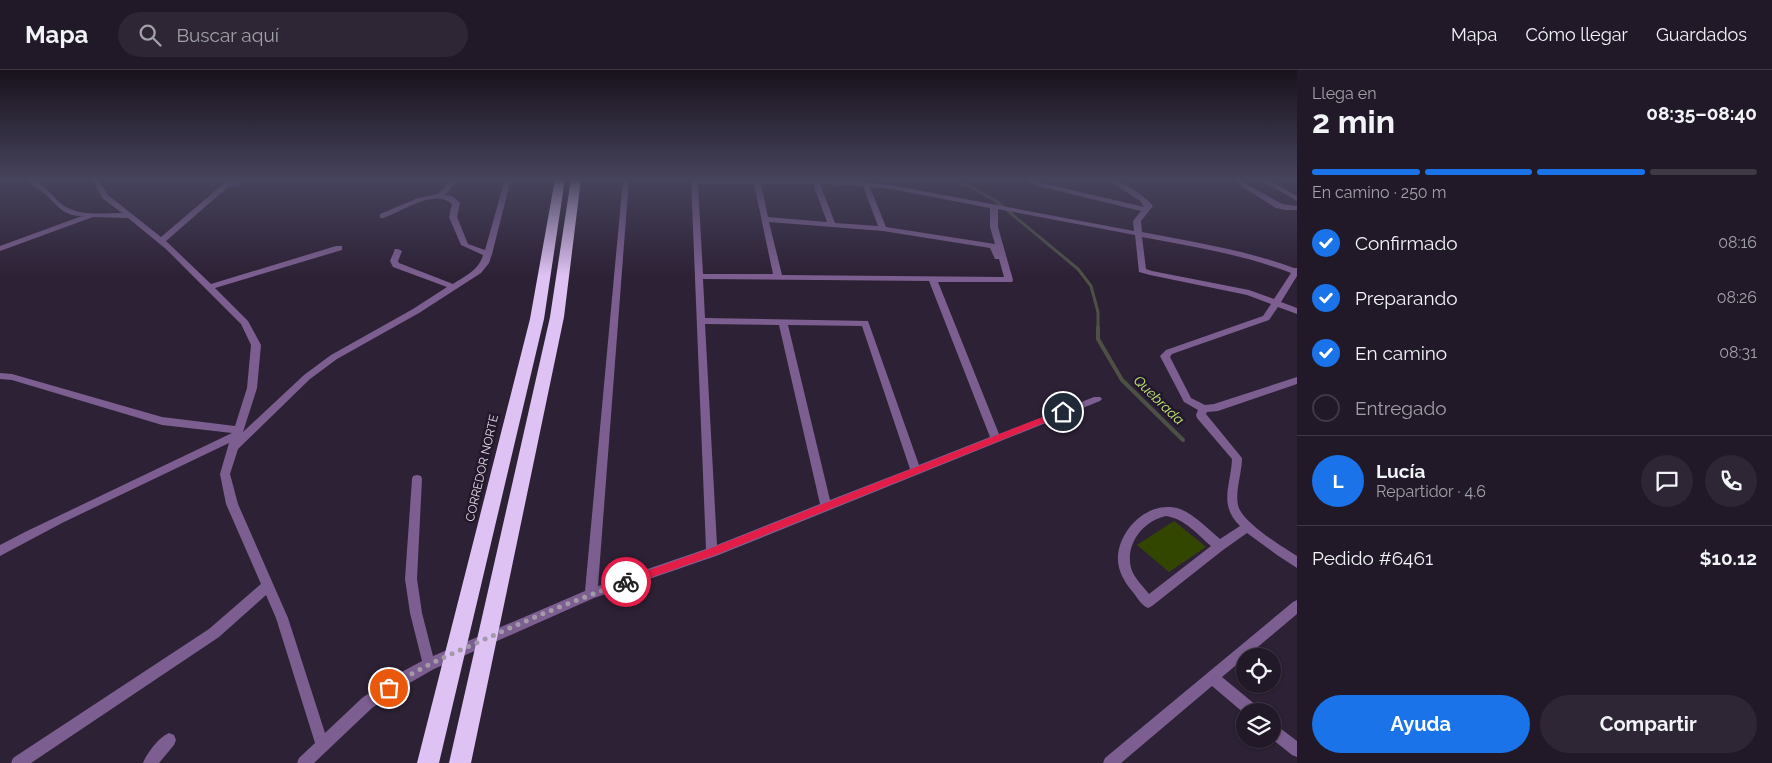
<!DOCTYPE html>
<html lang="es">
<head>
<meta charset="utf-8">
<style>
  :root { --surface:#221928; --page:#2e2634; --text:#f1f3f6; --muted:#a2a0a8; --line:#3f3845; --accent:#1a73e8 }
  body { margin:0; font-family:Raleway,sans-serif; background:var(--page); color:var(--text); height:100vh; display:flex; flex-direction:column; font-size:19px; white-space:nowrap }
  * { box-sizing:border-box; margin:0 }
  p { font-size:16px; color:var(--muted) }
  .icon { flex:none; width:28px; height:28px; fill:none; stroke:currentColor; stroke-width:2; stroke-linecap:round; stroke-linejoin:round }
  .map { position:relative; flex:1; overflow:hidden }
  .details { display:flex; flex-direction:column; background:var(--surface); width:475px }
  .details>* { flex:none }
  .controls { position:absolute; left:1236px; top:578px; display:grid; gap:10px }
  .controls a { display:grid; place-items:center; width:45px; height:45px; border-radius:50%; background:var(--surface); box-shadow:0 1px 4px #0004,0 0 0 1px var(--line); font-size:25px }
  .pin { position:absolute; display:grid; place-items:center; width:42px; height:42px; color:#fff; margin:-21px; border:2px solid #fff; border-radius:50%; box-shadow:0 1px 5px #0007 }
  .courier { position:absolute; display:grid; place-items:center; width:50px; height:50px; margin:-25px; border:4px solid #e11d48; border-radius:50%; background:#fff; color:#222; box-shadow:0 1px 6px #0007 }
  .overview em { font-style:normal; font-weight:700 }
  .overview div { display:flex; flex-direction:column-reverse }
  .overview { display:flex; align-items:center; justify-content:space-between; height:85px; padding:0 15px }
  h1 { font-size:32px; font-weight:700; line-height:38px }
  .bar { display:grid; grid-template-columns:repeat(4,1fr); gap:8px 5px; align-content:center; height:60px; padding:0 15px }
  .bar i { height:6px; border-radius:4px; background:var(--line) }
  .bar .selected { background:var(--accent) }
  .bar p { grid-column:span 4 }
  .line { display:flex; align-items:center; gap:12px; padding:0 15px; border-top:1px solid var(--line) }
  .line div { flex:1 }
  .round { display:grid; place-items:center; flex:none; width:52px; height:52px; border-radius:26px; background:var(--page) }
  ol { padding:0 15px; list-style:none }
  li { display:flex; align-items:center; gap:15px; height:55px }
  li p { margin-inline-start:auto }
  li .icon { padding:5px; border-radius:50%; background:var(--accent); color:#fff; stroke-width:4 }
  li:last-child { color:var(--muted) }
  li i { width:28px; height:28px; border:2px solid var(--line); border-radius:50% }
  .action { display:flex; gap:10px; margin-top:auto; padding:10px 15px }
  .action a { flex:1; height:58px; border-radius:30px; background:var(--accent); color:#fff; font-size:20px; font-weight:700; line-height:58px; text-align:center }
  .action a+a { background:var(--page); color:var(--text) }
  header { display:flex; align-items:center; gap:30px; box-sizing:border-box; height:70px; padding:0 25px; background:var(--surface); border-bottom:1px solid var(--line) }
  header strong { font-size:24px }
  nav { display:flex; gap:28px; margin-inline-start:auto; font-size:18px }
  .search { width:350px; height:45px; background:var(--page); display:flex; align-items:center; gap:12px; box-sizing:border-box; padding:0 18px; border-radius:28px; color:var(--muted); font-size:19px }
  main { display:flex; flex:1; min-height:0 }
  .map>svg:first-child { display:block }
</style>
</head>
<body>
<header>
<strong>Mapa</strong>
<div class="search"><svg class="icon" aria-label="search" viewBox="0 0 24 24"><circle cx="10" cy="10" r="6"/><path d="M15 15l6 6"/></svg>Buscar aquí</div>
<nav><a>Mapa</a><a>Cómo llegar</a><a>Guardados</a></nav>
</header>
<main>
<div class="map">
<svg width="1297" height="693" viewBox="0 0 1297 693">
  <rect width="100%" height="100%" fill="#2d2135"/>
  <path fill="#334600" d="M1174,451l32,26 -37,25 -32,-27z"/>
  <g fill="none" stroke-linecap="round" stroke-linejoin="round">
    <path stroke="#4d5145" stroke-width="3" d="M957,109l39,22 82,68 13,17 7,26v17"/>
    <path stroke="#4d5145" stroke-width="4" d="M1098,257v12l24,41 61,60"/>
    <path fill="#7c5f90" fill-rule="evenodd" d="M0,109h20l-3,2h-17z
      M25,109c21,0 27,22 43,29 16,8 37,5 54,5l-20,-15 -10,-19h6l10,16 53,42 68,-58h7l-1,2 9,-2h11l-1,1 -26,7 -62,54 45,43 125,-38h6v4l-127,38 33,33 13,24 -4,43 -14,44 61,-57 27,-20 82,-46 34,-22 -54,-20 -3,-6 5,-12h3l4,2 -4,10 1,2 54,21c12,-8 26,-14 30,-29l-22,-10 -12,-28 3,-13c-18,-16 -50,8 -69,14h-3v-4l38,-16 20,-4 14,-15h7l-14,16 7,1 8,7 -3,14 11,27 17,6 20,-71h6l-19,75 -3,9 -8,10 -62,40 -82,46 -27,20 -72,70 -8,25 8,30 50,114 37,115 37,-35 34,-23 26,-14 -12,-48 -5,-34 7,-100 1,-3 4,-1 4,1 1,3 -5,100 5,34 11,43 152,-65 38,-412h6l-31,407 108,-37 -15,-370 151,1 49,5 243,46 -1,-10 8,-10 -107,-26 -12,-6h8l8,3 106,25 -4,-6 -34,-22c12,-1 39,16 47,27l-12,15 1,11c52,10 103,18 152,36h3v8l-16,26 16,6v6l-19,-7 -9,13 -97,34 -2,3 21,41 14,7 9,-1 83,-27v7l-79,27 -11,1 -1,2 36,44c0,15 -7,33 -4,47 3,17 45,42 59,51v12l-20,-13 -30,-22 -24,17 -71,56 -4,2c-7,-3 -11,-11 -16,-17 -8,-10 -15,-21 -14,-35 2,-28 32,-57 62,-47 15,6 28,20 40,30l20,-13c-22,-21 -9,-41 -8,-67l-35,-41 -1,-3 2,-5 -14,-8 -24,-46 6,-6 97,-34 8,-12 -24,-9 -97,-20 -11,-3 -4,-37 -137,-26v18l15,53 -1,2h-74l61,152 95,-37h6l2,2 -2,2 -384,155 -122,42 -160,71 -28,16 -34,23 -58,55h-17l2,-5 16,-15 -39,-125 -10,-23 -47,42 -188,126h-20l2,-5 196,-129 52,-45 -35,-80 -6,-30 9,-31 -167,80 -62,33v-11l25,-13 207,-99 -70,-8 -150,-45 -12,-1v-6l12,1 150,43 73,9 12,-38 4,-43 -10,-21 -75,-75 -38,-31 -35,-1 -93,34v-5l82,-30c-20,0 -24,-11 -38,-23 -6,-5 -14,-8 -19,-14zM698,114h56l19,90h-70zM761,114h52l14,38 -59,-5zM820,114l43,2 15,40 -43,-3zM870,117l21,2 99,19v19l5,17 -109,-17zM769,152l114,9 107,17 5,11h4l5,18 -222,-2zM1142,167c52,10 100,17 149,36l-17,26 -25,-9 -97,-19 -6,-2zM703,209l226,2 61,156 -71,28 -51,-144 -163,-3zM705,254l74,1 41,179 -103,41zM788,255l74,1 48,143 -80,31zM1166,446c19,3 31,18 45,30l-62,48c-6,-8 -15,-16 -18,-26 -6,-24 12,-47 35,-52z
      M1230,109h8l44,25 15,2v4h-11l-10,-2z
      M1259,109h8l30,17v5z
      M1297,530v14l-75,63 35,29 2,5h-14v3l-33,-28 -91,77h-18l2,-5 188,-156z
      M1272,652l25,19v16l-5,-2 -20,-16z
      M169,663l5,2 2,5 -2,5 -15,18h-16c4,-10 16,-26 26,-30z"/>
    <path fill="#dec2f3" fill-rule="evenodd" d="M555,109h10l-21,140 -105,444h-22l113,-444z
      M571,109h10l-17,138 -93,446h-22l101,-446z"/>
  </g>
  <linearGradient id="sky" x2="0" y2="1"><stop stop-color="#19121d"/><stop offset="0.53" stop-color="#46435c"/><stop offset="1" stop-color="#46435c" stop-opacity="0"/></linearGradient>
  <rect width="1297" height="206" fill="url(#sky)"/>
  <path fill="#e11d48" d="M1063,339l3,1v4l-351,141 -89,31 -5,-4 2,-3 86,-30z"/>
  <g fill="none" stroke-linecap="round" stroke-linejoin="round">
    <path stroke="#a399a9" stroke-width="5" stroke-dasharray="0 9" d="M389,618c29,-20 60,-33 92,-47 48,-22 96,-42 145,-59"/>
  </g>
  <g text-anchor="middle" stroke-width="5" stroke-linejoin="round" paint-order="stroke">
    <g font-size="12" fill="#e2dae7" stroke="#23182b">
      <text transform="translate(482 398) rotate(-77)" y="4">CORREDOR NORTE</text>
    </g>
    <g font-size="14" font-style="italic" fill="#c2ea75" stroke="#23182b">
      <text transform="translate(1159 330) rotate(44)" y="5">Quebrada</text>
    </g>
  </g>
</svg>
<div class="controls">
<a><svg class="icon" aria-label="locate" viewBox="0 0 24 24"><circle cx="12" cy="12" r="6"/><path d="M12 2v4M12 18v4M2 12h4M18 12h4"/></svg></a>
<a><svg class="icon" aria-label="layers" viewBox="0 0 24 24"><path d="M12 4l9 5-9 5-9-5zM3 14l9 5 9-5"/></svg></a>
</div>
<div class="pin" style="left:389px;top:618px;background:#ea580c"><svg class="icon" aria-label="bag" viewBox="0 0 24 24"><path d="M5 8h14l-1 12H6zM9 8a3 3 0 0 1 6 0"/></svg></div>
<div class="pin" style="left:1063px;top:342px;background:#1f2937"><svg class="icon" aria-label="home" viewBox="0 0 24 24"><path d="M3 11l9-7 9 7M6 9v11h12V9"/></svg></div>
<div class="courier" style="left:626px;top:512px"><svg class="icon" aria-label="bike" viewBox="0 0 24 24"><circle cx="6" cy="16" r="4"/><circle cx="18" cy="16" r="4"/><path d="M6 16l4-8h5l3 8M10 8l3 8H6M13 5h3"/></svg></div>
</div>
<section class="details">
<div class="overview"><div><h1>2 min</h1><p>Llega en</p></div><em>08:35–08:40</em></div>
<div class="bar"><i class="selected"></i><i class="selected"></i><i class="selected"></i><i></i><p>En camino · 250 m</p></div>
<ol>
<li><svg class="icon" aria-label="check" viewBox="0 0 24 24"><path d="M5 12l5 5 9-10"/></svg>Confirmado<p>08:16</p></li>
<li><svg class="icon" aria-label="check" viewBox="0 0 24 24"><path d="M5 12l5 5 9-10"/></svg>Preparando<p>08:26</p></li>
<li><svg class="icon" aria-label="check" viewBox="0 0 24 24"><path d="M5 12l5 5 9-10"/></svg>En camino<p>08:31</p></li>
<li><i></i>Entregado</li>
</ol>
<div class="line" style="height:90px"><b class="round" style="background:var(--accent);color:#fff">L</b><div><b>Lucía</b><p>Repartidor · 4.6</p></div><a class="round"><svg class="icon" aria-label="chat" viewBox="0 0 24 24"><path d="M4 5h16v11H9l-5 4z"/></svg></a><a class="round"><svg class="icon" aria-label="phone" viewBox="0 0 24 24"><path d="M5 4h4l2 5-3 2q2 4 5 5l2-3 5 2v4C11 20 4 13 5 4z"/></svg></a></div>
<div class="line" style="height:65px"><div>Pedido #6461</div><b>$10.12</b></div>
<div class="action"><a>Ayuda</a><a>Compartir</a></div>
</section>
</main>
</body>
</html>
